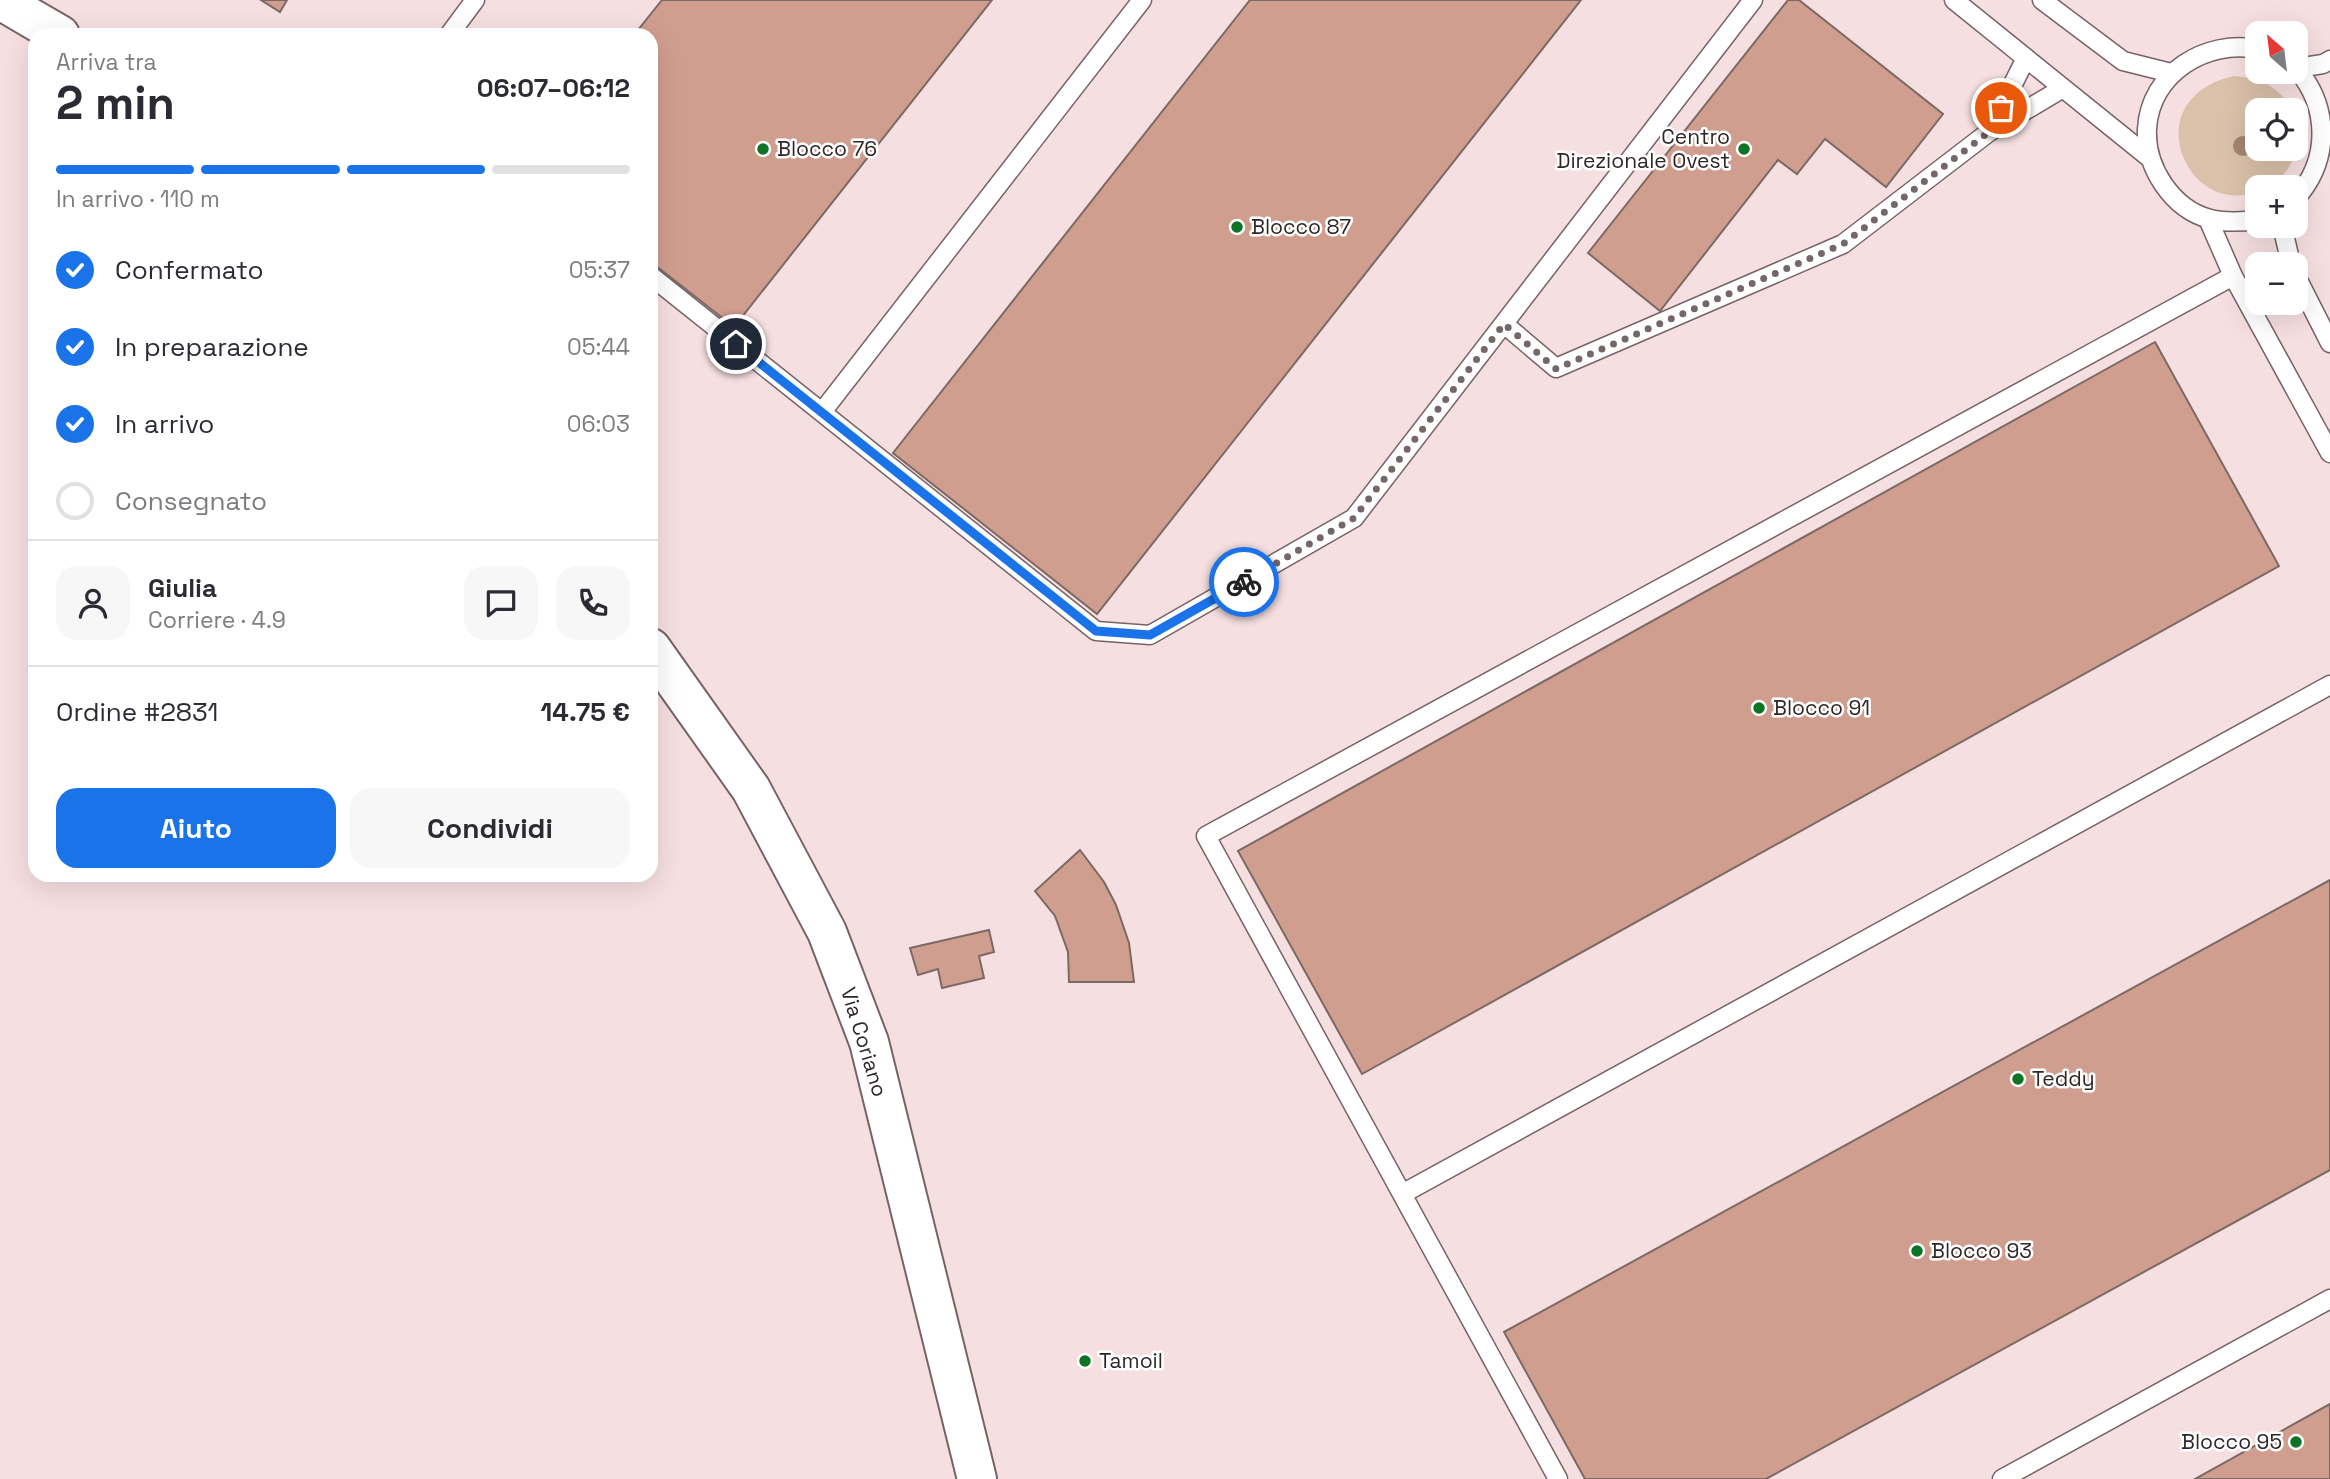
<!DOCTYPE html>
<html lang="it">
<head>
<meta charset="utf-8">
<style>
  :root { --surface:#fff; --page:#f7f7f7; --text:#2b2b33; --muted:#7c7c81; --line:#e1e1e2; --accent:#1a73e8 }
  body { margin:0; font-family:"Space Grotesk",sans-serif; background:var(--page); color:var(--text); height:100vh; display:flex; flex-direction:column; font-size:26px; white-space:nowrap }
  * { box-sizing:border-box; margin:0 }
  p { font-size:23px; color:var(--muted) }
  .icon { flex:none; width:38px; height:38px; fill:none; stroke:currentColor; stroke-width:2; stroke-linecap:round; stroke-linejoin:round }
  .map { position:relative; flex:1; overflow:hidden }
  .side { position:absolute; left:28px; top:28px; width:630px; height:854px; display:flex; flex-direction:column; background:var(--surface); border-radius:21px; box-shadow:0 7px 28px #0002 }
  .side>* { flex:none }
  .needle { width:46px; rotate:332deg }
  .fabs { position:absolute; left:2245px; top:21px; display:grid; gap:14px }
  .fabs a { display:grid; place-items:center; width:63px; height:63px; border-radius:14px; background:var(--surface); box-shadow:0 7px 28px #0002; font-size:35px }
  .pin { position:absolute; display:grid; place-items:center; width:60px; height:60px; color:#fff; margin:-30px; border:4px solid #fff; border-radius:50%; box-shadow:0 2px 7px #0007 }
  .courier { position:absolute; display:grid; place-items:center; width:70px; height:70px; margin:-35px; border:5px solid #1a73e8; border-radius:50%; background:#fff; color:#222; box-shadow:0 2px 9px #0007 }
  .head em { font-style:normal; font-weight:600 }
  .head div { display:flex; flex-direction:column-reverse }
  .head { display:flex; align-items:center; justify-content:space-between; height:119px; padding:0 28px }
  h1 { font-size:46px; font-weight:600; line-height:52px }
  .bar { display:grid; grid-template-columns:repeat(4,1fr); gap:10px 7px; align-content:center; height:84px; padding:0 28px }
  .bar i { height:9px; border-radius:5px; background:var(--line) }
  .bar .selected { background:var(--accent) }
  .bar p { grid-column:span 4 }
  .line { display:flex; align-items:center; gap:18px; padding:0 28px; border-top:2px solid var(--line) }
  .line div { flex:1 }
  .round { display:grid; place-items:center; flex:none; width:74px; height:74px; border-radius:21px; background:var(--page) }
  ol { padding:0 28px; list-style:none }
  li { display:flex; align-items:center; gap:21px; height:77px }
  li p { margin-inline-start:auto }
  li .icon { padding:7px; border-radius:50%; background:var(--accent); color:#fff; stroke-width:4 }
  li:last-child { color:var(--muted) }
  li i { width:38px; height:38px; border:4px solid var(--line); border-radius:50% }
  .action { display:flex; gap:14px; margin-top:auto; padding:14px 28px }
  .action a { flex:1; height:80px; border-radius:21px; background:var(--accent); color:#fff; font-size:28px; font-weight:600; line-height:80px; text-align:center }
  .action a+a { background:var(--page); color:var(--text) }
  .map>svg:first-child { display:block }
</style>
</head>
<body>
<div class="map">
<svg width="2330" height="1479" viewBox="0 0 2330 1479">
  <rect width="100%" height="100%" fill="#f6dfe1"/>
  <path fill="#dac1aa" d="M2234,76c26,2 45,10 58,34h-34v39h38c-3,18 -19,38 -38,38l-1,4c-69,29 -124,-92 -23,-115z"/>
  <path fill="#d09e8f" stroke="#7c6964" stroke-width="2" d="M261,0h26l-7,12z
    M662,0h330l-258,327 -83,-65v-227h-17z
    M1250,0h331l-484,614 -204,-161z
    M1788,0h11l144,114 -57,73 -61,-48 -28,35 -19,-14 -118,151 -72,-58z
    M2155,342l124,224 -917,508 -124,-223z
    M1080,850l24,32 12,23 13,38 5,39h-65l-1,-30 -13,-36 -20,-25z
    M2330,880v290l-564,309h-181l-81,-147z
    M989,930l5,22 -15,4 5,22 -42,10 -4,-19 -20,6 -8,-27z
    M2330,1404v75h-135z"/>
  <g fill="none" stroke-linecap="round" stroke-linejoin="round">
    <defs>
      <path id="service" d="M1954,0l197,159
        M2042,0l81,61 48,12
        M449,35l26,-35
        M2258,49c-52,-10 -108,24 -111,80 -2,38 25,80 63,90 16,4 31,3 48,1
        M2296,68c34,39 34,92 0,130
        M2297,68l26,-4 7,-4
        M1989,132l37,-74
        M2208,219l25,57 97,177
        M2285,226l-1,8 7,30
        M651,276l445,355 54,4 204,-117 399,-518
        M2296,276l34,67
        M1504,324l52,44 287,-124 146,-112 74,-44
        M822,412l320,-412
        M1402,1194l928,-509
        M1558,1479l-352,-643 1027,-560
        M2002,1479l328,-180"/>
      <path id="secondary" d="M0,0l60,35
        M651,648l100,141 76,143 42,110 108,437"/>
    </defs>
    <use href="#service" stroke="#776366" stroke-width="21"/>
    <use href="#secondary" stroke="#776366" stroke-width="42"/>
    <use href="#service" stroke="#fff" stroke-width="18"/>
    <use href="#secondary" stroke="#fff" stroke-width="38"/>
  </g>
  <circle fill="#a58671" cx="2243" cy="146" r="10"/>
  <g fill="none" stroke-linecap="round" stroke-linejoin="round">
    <path stroke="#756768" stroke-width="7" stroke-dasharray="0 12.6" d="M1244,582l110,-64 150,-194 52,45 287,-125 146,-112 12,-24"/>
    <path stroke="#1a73e8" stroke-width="9" d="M736,344l360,287 54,4 94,-53"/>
  </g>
  <g fill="#0d7425" stroke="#fff" stroke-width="2.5">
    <circle cx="763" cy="149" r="7"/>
    <circle cx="1744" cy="149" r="7"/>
    <circle cx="1237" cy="227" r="7"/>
    <circle cx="1759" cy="708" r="7"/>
    <circle cx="2018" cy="1079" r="7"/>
    <circle cx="1917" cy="1251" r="7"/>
    <circle cx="1085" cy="1361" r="7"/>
    <circle cx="2296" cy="1442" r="7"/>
  </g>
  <g text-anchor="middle" stroke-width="5" stroke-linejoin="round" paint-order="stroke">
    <g font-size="21" fill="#2f2627" stroke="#fff" text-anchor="start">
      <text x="1730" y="144" text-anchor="end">Centro<tspan x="1730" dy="24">Direzionale Ovest</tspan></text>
      <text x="777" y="156">Blocco 76</text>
      <text x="1251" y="234">Blocco 87</text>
      <text x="1773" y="715">Blocco 91</text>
      <text x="2032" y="1086">Teddy</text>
      <text x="1931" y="1258">Blocco 93</text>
      <text x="1099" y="1368">Tamoil</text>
      <text x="2282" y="1449" text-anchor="end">Blocco 95</text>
    </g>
    <g font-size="21" fill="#2f2627" stroke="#fff">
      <text transform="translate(864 1042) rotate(73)" y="7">Via Coriano</text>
    </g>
  </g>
</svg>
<div class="fabs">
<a><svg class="needle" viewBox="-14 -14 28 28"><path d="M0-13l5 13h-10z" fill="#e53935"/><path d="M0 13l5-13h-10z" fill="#7c7c81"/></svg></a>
<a><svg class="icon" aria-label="locate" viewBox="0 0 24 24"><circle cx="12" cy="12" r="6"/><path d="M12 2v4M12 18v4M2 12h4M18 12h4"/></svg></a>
<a>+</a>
<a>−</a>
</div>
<div class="pin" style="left:2001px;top:108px;background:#ea580c"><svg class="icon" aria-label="bag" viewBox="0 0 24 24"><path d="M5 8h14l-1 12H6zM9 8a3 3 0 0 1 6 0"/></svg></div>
<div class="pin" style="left:736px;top:344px;background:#1f2937"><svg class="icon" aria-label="home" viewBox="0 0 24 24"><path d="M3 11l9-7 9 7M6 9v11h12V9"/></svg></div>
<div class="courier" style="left:1244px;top:582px"><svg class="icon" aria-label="bike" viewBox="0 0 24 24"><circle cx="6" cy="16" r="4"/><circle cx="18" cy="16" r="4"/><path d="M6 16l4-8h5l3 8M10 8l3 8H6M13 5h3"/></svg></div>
<section class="side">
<div class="head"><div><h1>2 min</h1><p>Arriva tra</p></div><em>06:07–06:12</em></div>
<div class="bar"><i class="selected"></i><i class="selected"></i><i class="selected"></i><i></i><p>In arrivo · 110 m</p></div>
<ol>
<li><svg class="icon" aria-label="check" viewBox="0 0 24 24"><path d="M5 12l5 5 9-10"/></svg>Confermato<p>05:37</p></li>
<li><svg class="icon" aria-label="check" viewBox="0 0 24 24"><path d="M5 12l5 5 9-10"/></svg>In preparazione<p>05:44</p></li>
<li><svg class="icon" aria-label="check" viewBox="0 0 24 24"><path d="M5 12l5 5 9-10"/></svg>In arrivo<p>06:03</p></li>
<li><i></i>Consegnato</li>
</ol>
<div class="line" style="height:126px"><a class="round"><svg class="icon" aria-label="person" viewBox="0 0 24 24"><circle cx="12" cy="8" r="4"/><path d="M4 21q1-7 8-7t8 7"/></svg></a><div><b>Giulia</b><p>Corriere · 4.9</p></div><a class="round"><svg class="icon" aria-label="chat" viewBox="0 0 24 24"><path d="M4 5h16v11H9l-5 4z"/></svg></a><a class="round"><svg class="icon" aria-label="phone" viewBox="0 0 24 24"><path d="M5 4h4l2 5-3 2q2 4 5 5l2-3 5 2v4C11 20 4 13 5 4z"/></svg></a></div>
<div class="line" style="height:91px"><div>Ordine #2831</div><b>14.75 €</b></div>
<div class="action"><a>Aiuto</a><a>Condividi</a></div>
</section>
</div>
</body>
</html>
